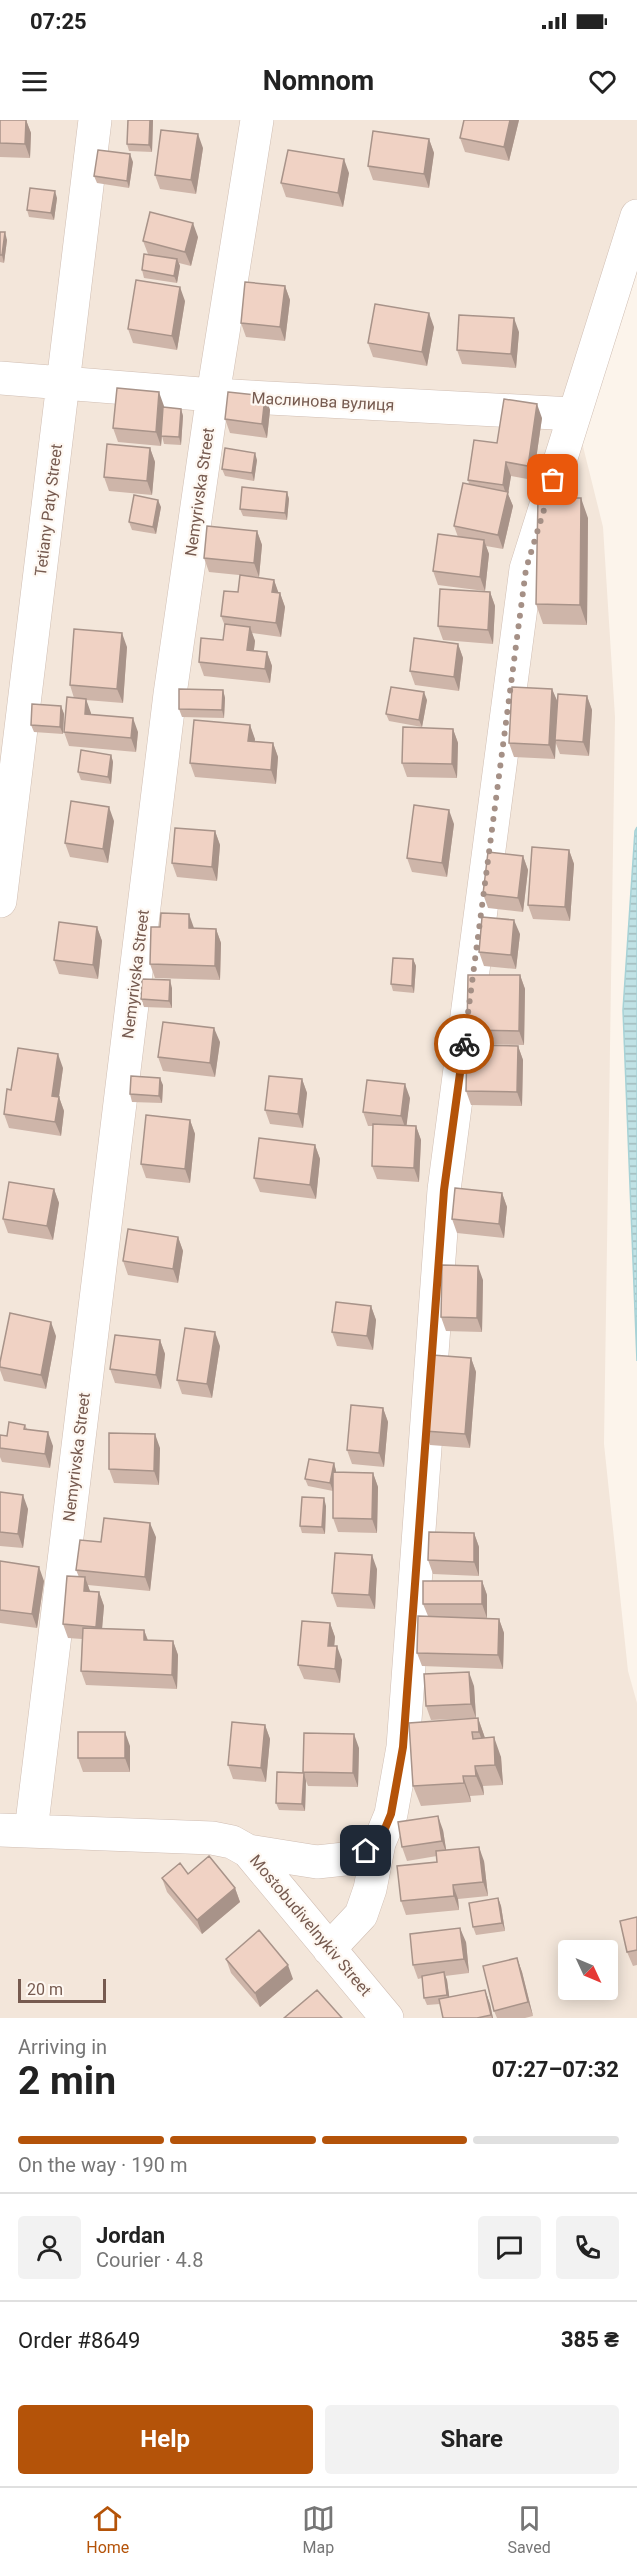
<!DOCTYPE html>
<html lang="en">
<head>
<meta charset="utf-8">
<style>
  :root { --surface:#fff; --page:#f2f2f2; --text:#222; --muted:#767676; --line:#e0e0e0; --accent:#b45309 }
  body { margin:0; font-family:Roboto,sans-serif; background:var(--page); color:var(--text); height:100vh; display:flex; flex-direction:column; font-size:22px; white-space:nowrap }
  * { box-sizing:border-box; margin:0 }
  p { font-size:20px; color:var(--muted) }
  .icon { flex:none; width:33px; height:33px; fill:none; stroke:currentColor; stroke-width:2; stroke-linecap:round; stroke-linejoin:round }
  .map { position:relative; height:1898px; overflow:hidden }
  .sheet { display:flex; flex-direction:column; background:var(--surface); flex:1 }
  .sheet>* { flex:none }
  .needle { width:39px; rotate:134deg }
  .tools { position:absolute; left:558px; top:1820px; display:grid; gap:12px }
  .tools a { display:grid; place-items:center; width:60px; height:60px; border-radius:6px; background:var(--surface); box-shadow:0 3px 15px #0003; font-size:30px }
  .scale { position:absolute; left:18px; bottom:15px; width:88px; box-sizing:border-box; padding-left:6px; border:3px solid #765a4f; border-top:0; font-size:16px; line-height:21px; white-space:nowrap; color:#765a4f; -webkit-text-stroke:4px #fef8f2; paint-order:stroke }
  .pin { position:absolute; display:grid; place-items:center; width:51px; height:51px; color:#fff; margin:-26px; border-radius:12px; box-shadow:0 3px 9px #0006 }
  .courier { position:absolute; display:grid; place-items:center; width:60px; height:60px; margin:-30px; border:4px solid #b45309; border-radius:50%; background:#fff; color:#222; box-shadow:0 2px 8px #0007 }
  .overview em { font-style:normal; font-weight:700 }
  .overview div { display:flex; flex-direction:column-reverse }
  .overview { display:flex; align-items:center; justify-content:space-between; height:102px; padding:0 18px }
  h1 { font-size:39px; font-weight:700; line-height:45px }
  .bar { display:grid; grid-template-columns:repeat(4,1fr); gap:9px 6px; align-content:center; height:72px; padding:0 18px }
  .bar i { height:8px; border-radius:4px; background:var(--line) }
  .bar .selected { background:var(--accent) }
  .bar p { grid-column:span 4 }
  .line { display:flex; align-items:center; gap:15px; padding:0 18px; border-top:2px solid var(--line) }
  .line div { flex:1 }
  .round { display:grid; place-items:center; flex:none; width:63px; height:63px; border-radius:6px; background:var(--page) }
  .primary-button { display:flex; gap:12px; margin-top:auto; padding:12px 18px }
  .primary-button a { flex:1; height:69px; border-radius:6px; background:var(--accent); color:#fff; font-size:24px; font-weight:700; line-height:69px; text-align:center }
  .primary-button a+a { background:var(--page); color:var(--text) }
  .status { display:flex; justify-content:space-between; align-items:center; height:42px; padding:0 30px; background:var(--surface); direction:ltr }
  .status svg { height:16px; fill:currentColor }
  header { display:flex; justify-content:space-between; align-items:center; height:78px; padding:0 18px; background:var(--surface); font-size:27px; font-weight:700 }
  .dock { display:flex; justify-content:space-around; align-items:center; height:84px; border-top:2px solid var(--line); background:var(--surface); font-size:16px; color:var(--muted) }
  .dock a { display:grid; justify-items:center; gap:3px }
  .dock .selected { color:var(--accent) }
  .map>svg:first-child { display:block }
</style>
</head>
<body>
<div class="status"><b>07:25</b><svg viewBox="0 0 49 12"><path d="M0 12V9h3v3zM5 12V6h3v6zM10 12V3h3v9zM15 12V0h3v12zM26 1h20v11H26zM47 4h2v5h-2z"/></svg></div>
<header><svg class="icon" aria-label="menu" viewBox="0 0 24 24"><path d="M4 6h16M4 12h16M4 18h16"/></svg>Nomnom<svg class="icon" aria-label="heart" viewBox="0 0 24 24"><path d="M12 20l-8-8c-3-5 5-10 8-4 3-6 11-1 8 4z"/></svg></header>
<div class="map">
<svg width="637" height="1898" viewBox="0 0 637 1898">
  <defs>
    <pattern id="water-rules" width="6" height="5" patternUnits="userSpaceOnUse" patternTransform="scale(1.5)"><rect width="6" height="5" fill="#c0e2e5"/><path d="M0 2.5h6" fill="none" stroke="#a1babc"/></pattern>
  </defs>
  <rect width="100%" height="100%" fill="#fcf4eb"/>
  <path fill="#f3e6da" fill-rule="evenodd" d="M0,0h637v115l-64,171 30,121 12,190 -11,727 24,227 9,32v315h-637zM568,1830h40v39h-40z"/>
  <path fill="url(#water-rules)" stroke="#a7d2d6" stroke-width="1.5" d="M637,707v534l-14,-351 12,-179z"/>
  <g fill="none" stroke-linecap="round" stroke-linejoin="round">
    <defs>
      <path id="minor" d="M0,258l213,17 360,19
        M0,781l95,-781
        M0,1710l212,8 20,4 16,9 139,167
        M31,1711l139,-1137 43,-299 44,-275
        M248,1731l69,11 37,-4 25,-15
        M329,1829l32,-34 9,-26 9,-46 12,-29 12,-67 41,-557 82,-621 111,-353"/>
    </defs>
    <use href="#minor" stroke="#d0beb3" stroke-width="34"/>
    <use href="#minor" stroke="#fff" stroke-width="33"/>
  </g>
  <path fill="#ceb5a9" d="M0,0h26l5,13 -1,25 -30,-1z
    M128,0h25l-1,32 -23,-1 -2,-7z
    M519,0l-10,41 -44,-9 -5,-14z
    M429,19l5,14 -5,35 -56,-8 -5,-14z
    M203,28l-7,46 -36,-5 -5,-14z
    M133,42l-4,26 -32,-5 -3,-7z
    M349,53l-6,34 -57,-10 -5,-14z
    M57,78l-3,22 -25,-3 -2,-7z
    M0,112l7,8 -3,23 -4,-1z
    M198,117l-7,29 -12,-3 1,3 -3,17 -33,-5 -2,-8 6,-16 -5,-13z
    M285,166l5,14 -5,41 -39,-4 -5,-14z
    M185,181l-8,49 -44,-7 -5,-14z
    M434,207l-7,39 -54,-9 -5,-14z
    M519,212l-3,36 -54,-4 -5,-14z
    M265,276l5,14 -3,28 -37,-5 -5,-14z
    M164,286v1l17,2 2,7 -2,29 -17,-1 -2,-8 -1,10 -43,-4 -5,-14z
    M542,298l-9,62 -22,-4 -3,18 5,12 -10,43 -17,-3 3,8 -4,37 -47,-6 -5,-14 25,-34 -4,-11 15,-42 -1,-4 29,-37z
    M150,328l5,14 -3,33 -43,-4 -5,-14z
    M257,340l-3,21 -29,-5 -3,-7z
    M287,372l2,7 -2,21 -44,-4 -3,-7z
    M161,387l-5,27 -24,-4 -3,-8z
    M588,398l-1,107 -44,-1 -7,-20z
    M257,411l5,14 -3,32 -50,-5 -5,-14z
    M274,460l4,13h2l5,14 -4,30 -29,-4 3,8 -1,9 13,2 5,14 -2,17 -66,-7 -5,-14 24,-22 2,-14 -4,-10 17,-24z
    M490,472l5,14 -2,38 -50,-4 -5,-14z
    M458,524l5,14 -4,33 -44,-6 -5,-14z
    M127,527l-4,56 -37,-3 5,15 47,17 -2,20 -67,-6 -5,-14 10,-34 -4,-13z
    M552,569l6,14 29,-7 5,14 -3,46 -29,-2 -5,-13v18l-41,-2 -5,-14z
    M223,570l2,8 -1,20 -42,-1 -3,-8z
    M427,580l-5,27 -33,-6 -3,-7z
    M61,586l3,8 -1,20 -29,-2 -3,-7z
    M250,605l5,16 18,2 5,14 -2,27 -81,-7 -5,-14z
    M453,609l5,14 -1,35 -50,-1 -5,-14z
    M111,635l2,7 -2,22 -30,-4 -3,-8z
    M114,701l-6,42 -38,-6 -5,-14z
    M454,704l-7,53 -35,-5 -5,-14z
    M215,711l5,14 -3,36 -40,-4 -5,-14z
    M569,730l5,14 -4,57 -37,-2 -5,-14z
    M523,736l5,14 -5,42 -35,-4 -5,-14z
    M97,807l5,14 -4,38 -39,-5 -5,-14z
    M194,808l22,1 5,14 -1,37 -65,-2 -5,-14z
    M520,814l-4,35 -32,-3 -5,-14z
    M413,839l3,7 -2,27 -21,-2 -2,-7z
    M520,855l5,14 -1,56 -52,-1 -5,-14z
    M172,868v20l-28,-1 -3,-8z
    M220,922l-5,35 -52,-6 -5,-14z
    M518,926l5,14 -1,46 -51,-1 -5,-14z
    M63,948l-4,29 5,14 -3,25 -52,-8 -5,-14 7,-24z
    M302,959l5,14 -4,35 -33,-4 -5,-14z
    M163,965l-1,18 -30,-1 -2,-8z
    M410,978l-4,28h10l5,14 -2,42 -42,-3 -5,-13 1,-40h-5l-5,-14z
    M190,1000l5,14 -5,49 -44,-5 -5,-14z
    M315,1025l5,14 -4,40 -56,-7 -6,-14z
    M54,1069l5,14 -6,37 -45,-7 -5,-14z
    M502,1073l5,14 -3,31 -47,-5 -5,-14z
    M178,1117l5,14 -5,32 -50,-8 -5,-14z
    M483,1160l-1,52 -36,-1 -5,-14z
    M371,1186l5,14 -3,30 -36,-4 -5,-14z
    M56,1216l-10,53 -42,-8 -4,-11v-8z
    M160,1220l5,14 -4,35 -46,-6 -5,-14z
    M220,1226l-8,52 -30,-4 -5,-14z
    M471,1238l5,14 -6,76 -40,-3 -5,-14z
    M383,1288l5,14 -4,45 -32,-3 -5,-14z
    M25,1305l2,4 26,17 -3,22 -48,-6 -2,-5v-22l7,1z
    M160,1328l-1,37 -45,-2 -5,-14z
    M334,1343l2,8v1l37,1 5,14 -1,46 -39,-1 -5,-14v-27l-25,-5 -3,-7z
    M0,1372l28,17 -5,39 -23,-2z
    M326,1386l-1,28 -23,-1 -2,-7z
    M474,1413l5,14v29l-46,-2 -5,-14z
    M156,1417l-6,54 -62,-6 2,7h9l5,14 -2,22 42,2 4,10 25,1 5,14 -1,34 -91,-4 -5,-14 1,-32 -14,-1 -5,-14 16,-47 -3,-7 25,-28z
    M0,1441l44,20 -7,47 -37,-5z
    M377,1449l-2,40 -38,-2 -5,-14z
    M482,1461l5,14v23l12,1 5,14 -1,36 -81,-3 -5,-13 11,-37 -5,-12z
    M330,1503l5,14 -1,9 8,14 -2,23 -36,-4 -6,-14z
    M474,1566l2,32 -45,2 -5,-14z
    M478,1598l7,20 16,19 2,28 -20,1 1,9 -14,1 1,6 -50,4 -8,-20z
    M265,1605l5,14 -4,43 -33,-3 -5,-14z
    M130,1626v26h-47l-5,-14z
    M359,1628l-1,39 -50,-1 -2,-5 -1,30 -26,-1 -3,-7 27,-30z
    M443,1710l3,20 38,11 4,35 -30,3 1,11 -53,5 -5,-14 36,-39v-6l-30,5 -5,-14z
    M162,1758l73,10 5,14 -38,32 -35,-42z
    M498,1778l3,8 4,25 -29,4 -3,-8z
    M637,1797v48l-4,1 -6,-14z
    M466,1822l3,31 -24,3 2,4 2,17 36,-7 5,14 3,14h-50l-3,-14 -13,1 -3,-7 -2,-20 -4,1 -5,-14z
    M517,1838l5,14 11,44 -8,2h-28l-3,-7z
    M226,1839l67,20 -33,28 -29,-34z"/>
  <path fill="#a89389" d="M26,0l5,13 -1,25 -5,-14z
    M150,0h3l-1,32 -3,-7z
    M510,0h9l-10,41 -5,-14z
    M198,14l5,14 -7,46 -5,-14z
    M429,19l5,14 -5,35 -5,-14z
    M130,34l3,8 -4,26 -2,-7z
    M344,39l5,14 -6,34 -5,-14z
    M55,71l2,7 -3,22 -3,-7z
    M193,103l5,14 -7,29 -6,-14z
    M5,112l2,8 -3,23 -2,-8z
    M177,139l3,7 -3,17 -3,-7z
    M285,166l5,14 -5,41 -5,-14z
    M180,167l5,14 -8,49 -5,-14z
    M429,193l5,14 -7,39 -5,-14z
    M514,198l5,14 -3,36 -5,-14z
    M159,272l5,14 -3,40 -5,-14z
    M265,276l5,14 -3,28 -5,-14z
    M537,284l5,14 -9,62 -5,-14z
    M181,289l2,7 -2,29 -2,-8z
    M150,328l5,14 -3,33 -5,-14z
    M255,333l2,7 -3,21 -2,-8z
    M506,342l5,14 -3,18 5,12 -10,43 -5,-14 9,-38 -4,-12z
    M287,372l2,7 -2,21 -2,-7z
    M581,378l7,20 -1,107 -7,-20z
    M158,380l3,7 -5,27 -3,-7z
    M257,411l5,14 -3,32 -5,-14z
    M484,420l5,14 -4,37 -5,-14z
    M274,460l5,14 -7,-2z
    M490,472l5,14 -2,38 -5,-14z
    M280,473l5,14 -4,30 -5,-14z
    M250,507l5,14 -3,23 -5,-14z
    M122,513l5,14 -4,56 -6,-14z
    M458,524l5,14 -4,33 -5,-14z
    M267,532l5,14 -2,17 -5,-14z
    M552,569l6,14 -3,56 -6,-14z
    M223,570l2,8 -1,20 -2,-8z
    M424,572l3,8 -5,27 -3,-7z
    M587,576l5,14 -3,46 -6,-14z
    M86,579l5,14 -1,15 -5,-14z
    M61,586l3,8 -1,20 -3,-7z
    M133,598l5,14 -2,20 -5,-14z
    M250,605l5,14 -2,16 -5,-14z
    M453,609l5,14 -1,35 -5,-14z
    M273,623l5,14 -2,27 -5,-14z
    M111,635l2,7 -2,22 -3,-7z
    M109,687l5,14 -6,42 -5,-14z
    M449,690l5,14 -7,53 -5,-14z
    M215,711l5,14 -3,36 -5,-14z
    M569,730l5,14 -4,57 -5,-14z
    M523,736l5,14 -5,42 -5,-14z
    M189,794l5,14h-5z
    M514,800l6,14 -4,35 -5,-14z
    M97,807l5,14 -4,38 -5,-14z
    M216,809l5,14 -1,37 -5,-14z
    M413,839l3,7 -2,27 -2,-7z
    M520,855l5,14 -1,56 -5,-14z
    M170,860l2,8v20l-3,-7z
    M214,908l6,14 -5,35 -5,-14z
    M518,926l5,14 -1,46 -5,-14z
    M58,934l5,14 -6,42 -5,-14z
    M160,958l3,7 -1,18 -3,-7z
    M302,959l5,14 -4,35 -5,-14z
    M405,964l5,14 -4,32 -5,-14z
    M59,977l5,14 -3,25 -6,-14z
    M190,1000l5,14 -5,49 -5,-14z
    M416,1006l5,14 -2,42 -5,-14z
    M315,1025l5,14 -4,40 -6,-14z
    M54,1069l5,14 -6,37 -6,-14z
    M502,1073l5,14 -3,31 -5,-14z
    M178,1117l5,14 -5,32 -5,-14z
    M478,1146l5,14 -1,52 -5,-14z
    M371,1186l5,14 -3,30 -6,-14z
    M51,1202l5,14 -10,53 -5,-14z
    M215,1212l5,14 -8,52 -5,-14z
    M160,1220l5,14 -4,35 -5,-14z
    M471,1238l5,14 -6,76 -5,-14z
    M383,1288l5,14 -4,45 -5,-14z
    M48,1312l5,14 -3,22 -5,-14z
    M155,1314l5,14 -1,37 -5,-14z
    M334,1343l2,8 -3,20 -3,-8z
    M373,1353l5,14 -1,46 -5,-14z
    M23,1375l5,14 -5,39 -5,-14z
    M324,1378l2,8 -1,28 -3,-7z
    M150,1403l6,14 -6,54 -5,-14z
    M474,1413l5,14v29l-5,-14z
    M372,1435l5,14 -2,40 -6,-14z
    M39,1447l5,14 -7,47 -5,-14z
    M85,1457l5,14h-6z
    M482,1461l5,14v23l-5,-14z
    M99,1472l5,14 -3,35 -5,-14z
    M499,1499l5,14 -1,36 -5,-14z
    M330,1503l5,14 -2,23 -5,-14z
    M144,1510l5,14 -5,-4z
    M173,1521l5,14 -1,34 -5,-14z
    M337,1526l5,14 -2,23 -5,-14z
    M469,1552l5,14 2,32 -5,-14z
    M478,1598l7,20 1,14 -7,-20z
    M265,1605l5,14 -4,43 -5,-14z
    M125,1612l5,14v26l-5,-14z
    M354,1614l5,14 -1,39 -5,-14z
    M494,1617l7,20 2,28 -8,-20z
    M475,1646l8,20 1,9 -8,-19z
    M304,1654l2,7 -1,30 -3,-7z
    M463,1656l7,20 1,6 -7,-19z
    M438,1696l5,14 4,25 -5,-14z
    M479,1727l5,14 4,35 -5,-14z
    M453,1765l5,14 1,11 -5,-14z
    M235,1768l5,14 -38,32 -5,-14z
    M498,1778l3,8 4,25 -3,-8z
    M460,1808l6,14 3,31 -5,-14z
    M517,1838l5,14 11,44 -5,-14z
    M288,1845l5,14 -33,28 -5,-14z
    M444,1852l3,8 3,22 -3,-7z
    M485,1870l5,14 3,14h-1l-1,-3z"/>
  <path fill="#f0d2c4" stroke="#a89389" stroke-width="1.5" d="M0,0h26l-1,24 -25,-1z
    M128,0h22l-1,25 -22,-1z
    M464,0h46l-6,27 -44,-9z
    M161,10l37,4 -7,46 -36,-5z
    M373,11l56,8 -5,35 -56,-8z
    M98,30l32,4 -3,27 -33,-5z
    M288,30l56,9 -6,34 -57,-10z
    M30,68l25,3 -4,22 -24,-3z
    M150,92l43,11 -8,29 -42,-11z
    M0,112h5l-3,23h-2z
    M144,134l33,5 -3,17 -32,-6z
    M136,160l44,7 -8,49 -44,-7z
    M245,162l40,4 -5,41 -39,-4z
    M375,184l54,9 -7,39 -54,-9z
    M459,195l55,3 -3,36 -54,-4z
    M117,268l42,4 -3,40 -43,-4z
    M228,272l37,4 -3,28 -37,-5z
    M504,279l33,5 -9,62 -22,-4 -3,23 -35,-5 6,-40 23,3z
    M163,287l18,2 -2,28 -18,-1z
    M107,324l43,4 -3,33 -43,-4z
    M225,328l30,5 -3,20 -30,-4z
    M463,363l45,9 -10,43 -44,-9z
    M242,367l45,5 -2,21 -45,-4z
    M134,375l24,5 -5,27 -24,-5z
    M538,378h43l-1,107 -44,-1z
    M207,406l50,5 -3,32 -50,-5z
    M438,414l46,6 -4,37 -47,-6z
    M240,455l34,5 -2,12 8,1 -4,30 -55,-7 3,-25 14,1z
    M440,469l50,3 -2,38 -50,-4z
    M225,504l25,3 -3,23 20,2 -2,17 -66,-7 2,-24 22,2z
    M74,509l48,4 -5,56 -47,-4z
    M414,518l44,6 -4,33 -44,-6z
    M391,567l33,5 -5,28 -33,-6z
    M512,567l40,2 -3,56 -40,-2z
    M179,569l44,1 -1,20 -43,-1z
    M558,574l29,2 -4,46 -28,-2z
    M67,577l19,2 -1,15 48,4 -2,20 -67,-6z
    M32,584l29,2 -1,21 -29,-2z
    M194,600l56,5 -2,16 25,2 -2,27 -81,-7z
    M403,607l50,2 -1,35 -50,-1z
    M81,630l30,5 -3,22 -30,-5z
    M71,681l38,6 -6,42 -38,-6z
    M414,685l35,5 -7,53 -35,-5z
    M175,708l40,3 -3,36 -40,-4z
    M532,727l37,3 -4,57 -37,-2z
    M488,732l35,4 -5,42 -35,-4z
    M161,793l28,1v14l27,1 -1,37 -65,-2 1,-37h9z
    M482,797l32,3 -3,35 -32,-3z
    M59,802l38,5 -4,38 -39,-5z
    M393,838l20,1 -1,27 -21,-2z
    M468,855h52l-1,56 -52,-1z
    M142,859l28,1 -1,21 -28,-2z
    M163,902l51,6 -4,35 -52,-6z
    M467,925l51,1 -1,46 -51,-1z
    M18,928l40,6 -6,42 7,1 -4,25 -51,-8 3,-25 4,1z
    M131,956l29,2 -1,18 -29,-2z
    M269,956l33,3 -4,35 -33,-4z
    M367,960l38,4 -4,32 -38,-4z
    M146,995l44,5 -5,49 -44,-5z
    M373,1004l43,2 -2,42 -42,-2z
    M259,1018l56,7 -5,40 -56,-7z
    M9,1062l45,7 -7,37 -44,-7z
    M455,1068l47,5 -3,31 -47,-5z
    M128,1109l50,8 -5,32 -50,-8z
    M442,1145l36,1 -1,52 -36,-1z
    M336,1182l35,4 -4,30 -35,-4z
    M10,1193l41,9 -10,53 -41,-8v-5z
    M185,1208l30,4 -8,52 -30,-4z
    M115,1215l45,5 -4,35 -46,-6z
    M432,1235l39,3 -6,76 -40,-3z
    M351,1285l32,3 -4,45 -32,-3z
    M9,1302l16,3 -1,4 24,3 -3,22 -45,-6v-13l7,1z
    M109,1313l46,1 -1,37 -45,-2z
    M309,1339l25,4 -4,20 -25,-4z
    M333,1352l40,1 -1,46 -39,-1z
    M0,1372l23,3 -5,39 -18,-2z
    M302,1377l22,1 -2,29 -22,-1z
    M104,1398l46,5 -5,54 -69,-7 4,-30 21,2z
    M429,1412l45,1v29l-46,-2z
    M335,1433l37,2 -3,40 -37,-2z
    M0,1441l39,6 -7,47 -32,-4z
    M67,1456l18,1 -1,14 15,1 -3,35 -33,-3z
    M423,1461h59v23h-59z
    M418,1496l81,3 -1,36 -81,-2z
    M302,1501l28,2 -2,23h9l-2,23 -37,-4z
    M83,1508l61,2v10l29,1 -1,34 -91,-4z
    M469,1552l2,32 -45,2 -2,-32z
    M478,1598l1,14h-7l1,7 21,-2 1,28 -20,1 1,10h-13l1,7 -51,3 -4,-63z
    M232,1602l33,3 -4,43 -33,-3z
    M78,1612h47v26h-47z
    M304,1613l50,1 -1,39 -50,-1z
    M277,1652l27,1 -2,31 -26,-1z
    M438,1696l4,25 -40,6 -4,-25z
    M479,1727l4,35 -30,3 1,11 -53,5 -4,-35 40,-4 -1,-11z
    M209,1736l26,32 -38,32 -35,-42 18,-15 8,11z
    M498,1778l4,25 -29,4 -4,-24z
    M637,1797v33l-10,2 -7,-31z
    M460,1808l4,31 -51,6 -3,-31z
    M259,1810l29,35 -33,28 -29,-34z
    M517,1838l11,44 -34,9 -11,-45z
    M444,1852l3,23 -23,3 -2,-22z
    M317,1870l25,28h-58z
    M485,1870l6,25 -14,3h-34l-4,-19z"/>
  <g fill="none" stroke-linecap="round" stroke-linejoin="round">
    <path stroke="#a59086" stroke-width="6" stroke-dasharray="0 10.8" d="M464,924l62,-475 27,-89"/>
    <path stroke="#b45309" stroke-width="8" d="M366,1731l13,-8 12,-29 12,-67 41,-557 20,-146"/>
  </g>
  <g text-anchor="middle" stroke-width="4.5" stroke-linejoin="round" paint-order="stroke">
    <g font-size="16" fill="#765a4f" stroke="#fef8f2">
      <text transform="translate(323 281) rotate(3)" y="6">Маслинова вулиця</text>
      <text transform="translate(199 372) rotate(-82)" y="6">Nemyrivska Street</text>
      <text transform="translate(48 390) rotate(-83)" y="6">Tetiany Paty Street</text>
      <text transform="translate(135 854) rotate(-83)" y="6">Nemyrivska Street</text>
      <text transform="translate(76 1337) rotate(-83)" y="6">Nemyrivska Street</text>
      <text transform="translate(311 1805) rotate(50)" y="6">Mostobudivelnykiv Street</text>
    </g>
  </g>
</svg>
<div class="tools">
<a><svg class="needle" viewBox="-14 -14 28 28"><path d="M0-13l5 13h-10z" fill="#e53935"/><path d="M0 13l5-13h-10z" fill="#767676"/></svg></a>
</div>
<div class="scale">20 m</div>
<div class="pin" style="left:553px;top:360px;background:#ea580c"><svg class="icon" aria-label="bag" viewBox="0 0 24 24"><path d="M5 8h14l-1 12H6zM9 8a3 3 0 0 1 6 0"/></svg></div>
<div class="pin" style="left:366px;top:1731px;background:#1f2937"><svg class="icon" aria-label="home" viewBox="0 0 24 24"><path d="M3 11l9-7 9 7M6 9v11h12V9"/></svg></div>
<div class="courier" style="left:464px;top:924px"><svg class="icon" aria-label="bike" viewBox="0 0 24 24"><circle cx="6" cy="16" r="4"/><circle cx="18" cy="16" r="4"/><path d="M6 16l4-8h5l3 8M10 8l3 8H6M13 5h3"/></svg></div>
</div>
<section class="sheet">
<div class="overview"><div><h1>2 min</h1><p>Arriving in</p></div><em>07:27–07:32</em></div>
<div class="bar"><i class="selected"></i><i class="selected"></i><i class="selected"></i><i></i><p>On the way · 190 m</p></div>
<div class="line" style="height:108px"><a class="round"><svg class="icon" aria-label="person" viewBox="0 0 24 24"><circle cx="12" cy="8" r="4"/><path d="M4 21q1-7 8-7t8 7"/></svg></a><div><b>Jordan</b><p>Courier · 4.8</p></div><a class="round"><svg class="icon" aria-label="chat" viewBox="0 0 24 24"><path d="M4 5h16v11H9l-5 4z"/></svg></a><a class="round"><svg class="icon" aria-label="phone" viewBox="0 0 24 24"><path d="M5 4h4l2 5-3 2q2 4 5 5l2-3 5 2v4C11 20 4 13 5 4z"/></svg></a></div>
<div class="line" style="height:78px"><div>Order #8649</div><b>385 ₴</b></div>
<div class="primary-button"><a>Help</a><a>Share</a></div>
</section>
<nav class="dock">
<a class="selected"><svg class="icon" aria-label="home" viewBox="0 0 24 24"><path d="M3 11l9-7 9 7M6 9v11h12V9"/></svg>Home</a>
<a><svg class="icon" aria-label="map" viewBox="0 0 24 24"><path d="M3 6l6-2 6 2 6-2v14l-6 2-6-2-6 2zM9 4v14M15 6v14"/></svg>Map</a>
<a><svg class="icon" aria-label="saved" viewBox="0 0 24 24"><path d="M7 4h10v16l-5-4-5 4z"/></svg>Saved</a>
</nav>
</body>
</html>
